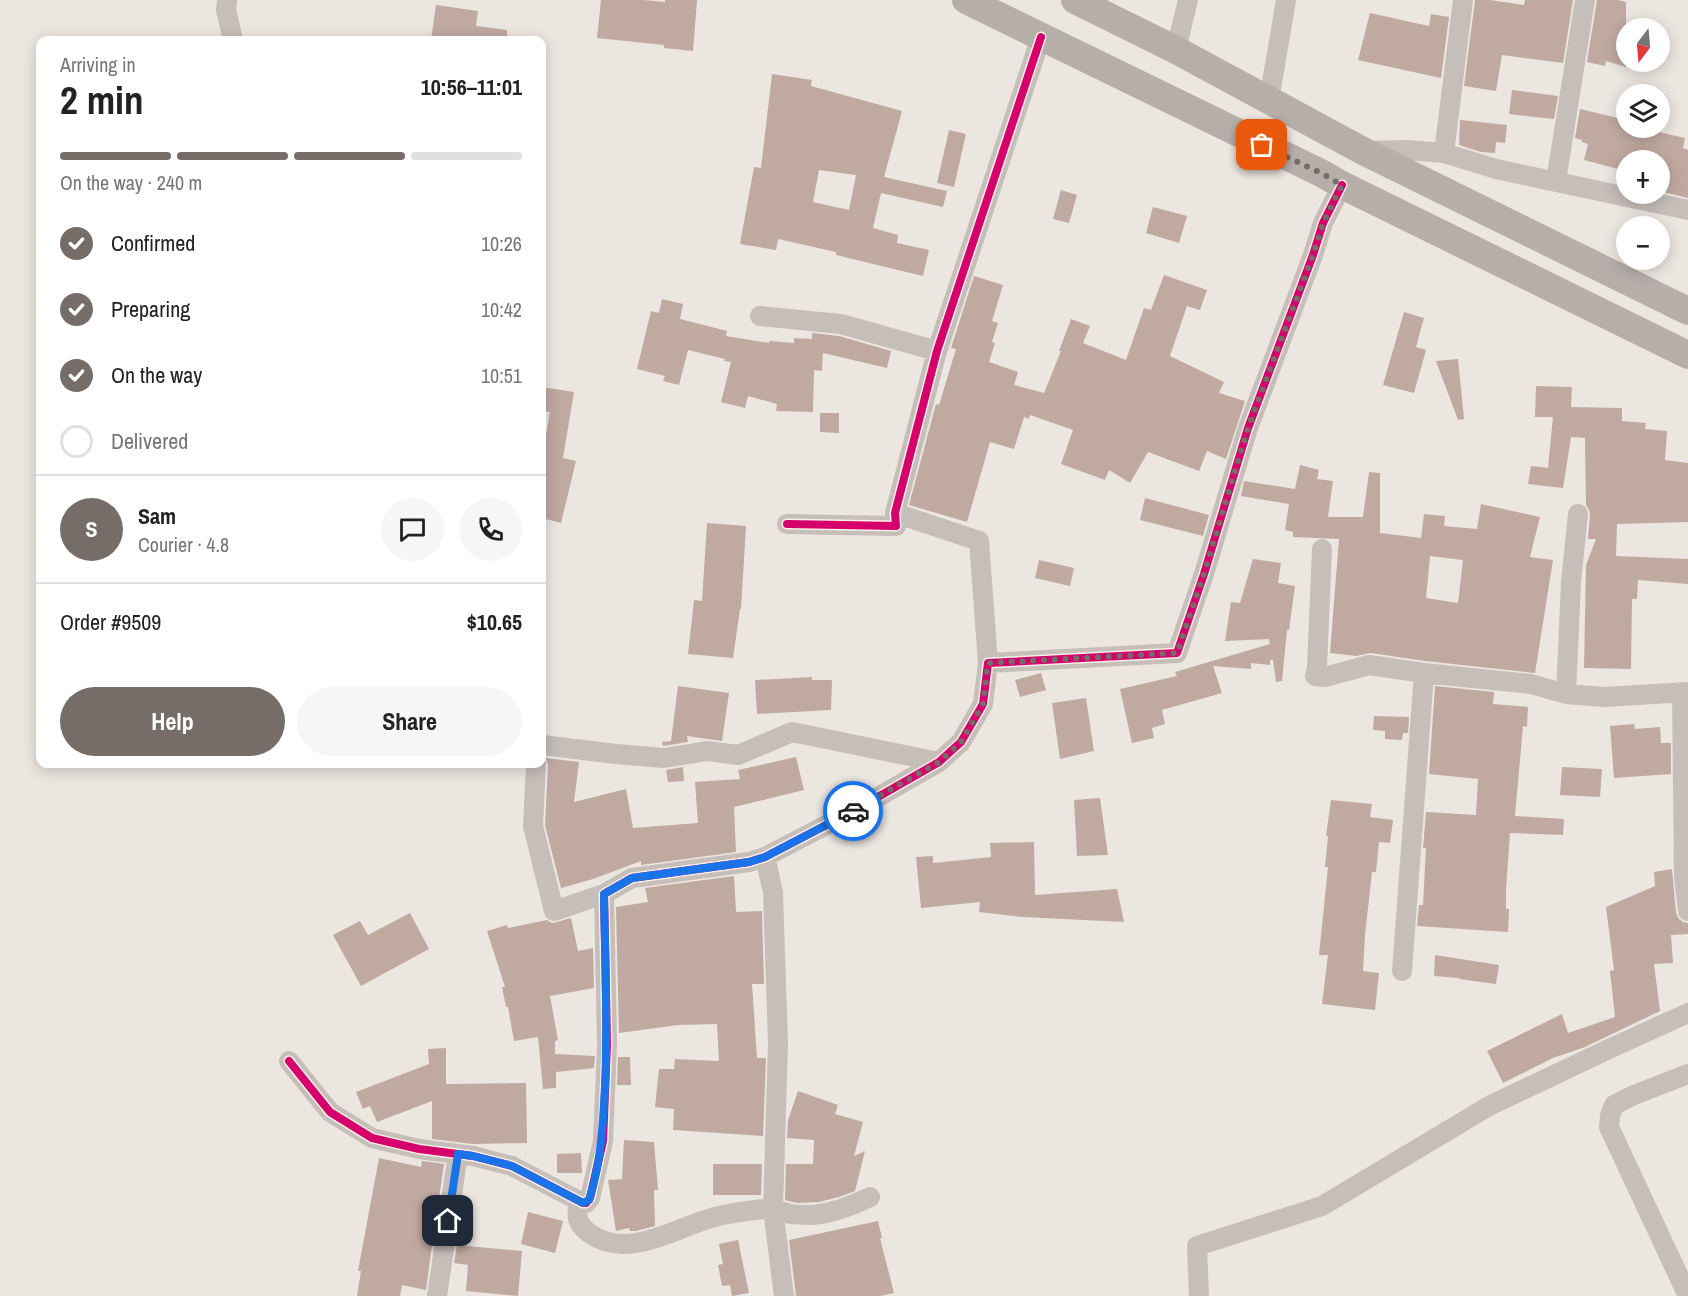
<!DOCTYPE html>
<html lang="en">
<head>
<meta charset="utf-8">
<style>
  :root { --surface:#fff; --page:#f6f6f6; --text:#222; --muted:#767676; --line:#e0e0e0; --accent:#766c68 }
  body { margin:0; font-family:"Archivo Narrow",sans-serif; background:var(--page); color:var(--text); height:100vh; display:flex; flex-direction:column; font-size:22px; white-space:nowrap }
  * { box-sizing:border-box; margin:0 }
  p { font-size:20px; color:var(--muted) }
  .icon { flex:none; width:33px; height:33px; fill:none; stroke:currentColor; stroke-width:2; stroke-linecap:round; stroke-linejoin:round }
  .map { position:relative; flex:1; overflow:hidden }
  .panel { position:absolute; left:36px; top:36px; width:510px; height:732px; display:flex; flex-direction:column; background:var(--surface); border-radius:12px; box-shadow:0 3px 15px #0003 }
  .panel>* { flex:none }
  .needle { width:39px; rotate:196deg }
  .controls { position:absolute; left:1616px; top:18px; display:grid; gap:12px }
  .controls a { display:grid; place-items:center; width:54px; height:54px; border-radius:50%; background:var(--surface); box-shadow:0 3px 15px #0003; font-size:30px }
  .pin { position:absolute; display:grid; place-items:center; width:51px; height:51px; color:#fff; margin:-26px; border-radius:12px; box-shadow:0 3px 9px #0006 }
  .courier { position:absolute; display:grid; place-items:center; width:60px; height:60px; margin:-30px; border:4px solid #1a73e8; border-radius:50%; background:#fff; color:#222; box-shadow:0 2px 8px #0007 }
  .overview em { font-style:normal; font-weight:700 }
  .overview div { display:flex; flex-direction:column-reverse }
  .overview { display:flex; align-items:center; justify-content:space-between; height:102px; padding:0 24px }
  h1 { font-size:39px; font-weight:700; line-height:45px }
  .bar { display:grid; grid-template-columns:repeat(4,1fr); gap:9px 6px; align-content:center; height:72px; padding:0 24px }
  .bar i { height:8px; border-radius:4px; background:var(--line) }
  .bar .current { background:var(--accent) }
  .bar p { grid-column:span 4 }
  .line { display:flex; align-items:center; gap:15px; padding:0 24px; border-top:2px solid var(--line) }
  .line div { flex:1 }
  .round { display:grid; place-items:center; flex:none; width:63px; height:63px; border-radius:32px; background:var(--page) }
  ol { padding:0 24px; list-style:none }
  li { display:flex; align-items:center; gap:18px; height:66px }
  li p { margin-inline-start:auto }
  li .icon { padding:6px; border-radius:50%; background:var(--accent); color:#fff; stroke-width:4 }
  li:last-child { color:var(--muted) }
  li i { width:33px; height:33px; border:3px solid var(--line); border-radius:50% }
  .action { display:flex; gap:12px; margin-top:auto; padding:12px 24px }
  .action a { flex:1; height:69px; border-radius:36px; background:var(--accent); color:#fff; font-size:24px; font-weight:700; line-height:69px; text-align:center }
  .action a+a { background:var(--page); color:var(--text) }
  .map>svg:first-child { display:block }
</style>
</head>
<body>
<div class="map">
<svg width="1688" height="1296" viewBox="0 0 1688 1296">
  <rect width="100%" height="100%" fill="#ece6e0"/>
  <path fill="#c0a9a1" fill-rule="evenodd" d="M601,0h42l22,2v-2h32l-4,51 -29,-3v-3l-67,-7z
    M1475,0h15l34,5 1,-5h48l-10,63 -61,-8 -6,36 -32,-5z
    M1597,0h21l8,2v65l-20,-6 -1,5 -18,-4z
    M436,5l42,6 -2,15 31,4v10h-76z
    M1370,13l59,13 2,-12 18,3 -8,61 -83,-18z
    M772,74l40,6 -1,6 91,25 -18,66 63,14 -4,16 -62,-14 -8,35 25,7 -1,8 32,7 -6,26 -87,-21v-3l-58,-13 -2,11 -36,-6 14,-77 7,1zM819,170l37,5 -7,35 -36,-8z
    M1512,90l46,6 -4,23 -45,-5z
    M1580,109l46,11v8h14l45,10 -2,10 5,2v48l-25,-6v-1l-4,-1v-30h-33v11l-42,-11 4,-16 -6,-2v-2l-7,-2z
    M1460,120l47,5 -2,18 -9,-1 -1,11 -14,-1 -22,-7z
    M949,130l17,4 -12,53 -17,-4z
    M1061,190l16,5 -8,28 -16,-4z
    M1153,207l34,9 -8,27 -33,-10z
    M1164,275l43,15 -7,20 -13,-4 -17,50 54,26 -5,11 26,8 -19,58 -19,-8 -8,20 -51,-19 -18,31 -21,-13 -4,10 -44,-16 12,-34 -43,-15 -1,4 -5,-2 -10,32 -24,-7 -23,80 -58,-17 27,-101 3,1 17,-56 -5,-1 23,-72 29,9 -11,36 6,2 -6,19 3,1 -6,19 29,10 -4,13 30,8 17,-42h-2l12,-32 19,7 -7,17 43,17 18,-52 7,2z
    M662,299l21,5 -3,15 47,12 -1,5 43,7v-2l25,2v-5l18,1v-6l27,3 52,15 -4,17 -64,-15 -1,18 -8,-1 -1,42 -37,-1 1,-7 -29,-8 -3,12 -24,-6 10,-40 -7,-1 1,-2 -37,-9 -9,35 -16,-4 2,-5 -28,-7 14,-58 8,2z
    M1404,312l20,6 -8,29 10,3 -12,43 -31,-8z
    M1458,359l6,60 -6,1 -22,-59z
    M1536,386l36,1 -1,20 51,1v13l24,2 -1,6 22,2 -2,29 23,3v59l-71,2 -1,32 72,3v25l-50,-4 -1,19h-5l-1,70 -47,-1 2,-103 10,-26h-8l2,-24 -1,-5 -3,-5 -1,-67 -14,-1 -8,51 -35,-4 3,-18 17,2 5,-51h-18z
    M542,387l32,5 -11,66 13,3 -15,62 -19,-5v-65h1l7,-41 -8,-1z
    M820,413h19v20l-19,-1z
    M1300,465l19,5 -2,9 16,2 -5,36h35l6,-45 11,1v60l41,5 3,-24 21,2 -1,10 33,3 4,-25 59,13 -10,40 23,3 -18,113 -110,-12 -54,-8 -15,3 -26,-3 9,-114 -46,-2v-5l-8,-2 4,-26 -48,-8 3,-15 51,8zM1430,556l33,4 -5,43 -32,-5z
    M1145,498l64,17 -6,21 -63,-16z
    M707,523l39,3 -5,83h-1l-7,49 -45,-4 6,-54 8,1z
    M1253,559l28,4 -3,20 17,3 -6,44h-2l-5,51 -6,1 -3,-22h-3v5l-19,-2v6l-38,-3 9,27 -60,17 3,14 -13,4 2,10 -22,5 -12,-54 57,-13 -2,-4 95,-28 -1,-5 -44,2 6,-39 9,1z
    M1039,560l35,8 -4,18 -35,-8z
    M1041,673l5,17 -26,7 -5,-17z
    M812,677v3h20l-1,30 -74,4 -2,-34z
    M678,686l51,7 -7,48 -35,-5 1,6 -25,4 -1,-4 9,-1z
    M1435,686l59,6 -1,12 35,3 -1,20 -4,-1 -8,90 49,3 -1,16 -53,-2 -4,57v19h3l-1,23 -91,-6 2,-21h4l3,-57h-3l3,-36 50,3 2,-36 -49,-5z
    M1086,698l8,53 -34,8 -8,-56z
    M1374,716l35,1 -1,16h-5l-1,7 -17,-1v-8l-12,-1z
    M1634,724l1,5 25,-2 1,16h10v31l-57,4 -4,-52z
    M796,757l8,33 -70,17 2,45 -95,13v-4l-48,18 -32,9 -16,-63 3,-60 -2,-7 33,4 -5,40 52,-13 7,39 65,-5 -3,-41 45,-3 -2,-9z
    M683,767l1,14 -16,1 -2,-12z
    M1562,767l40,2 -2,28 -40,-2z
    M1100,798l8,57 -31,1 -3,-56z
    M1331,800l41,4 -2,13 23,3 -3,23 -11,-1 -3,30h-4l-7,63 -2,36 16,2 -4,37 -53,-6 6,-49h-9l9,-88h-3l3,-31h-2z
    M1034,842l1,53 82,-6 7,33 -101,-5 -44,-5 1,-10 -59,6 -5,-51 17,-1v7l58,-6 -1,-14z
    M1672,869l4,44 3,6 4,3 5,1v11l-17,1 2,28 -19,1 6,47 -75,36 -32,11 -50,25 -16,-32 75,-37 6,19 47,-16 -5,-46 4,-1 -8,-63 49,-21 -1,-14z
    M734,876l2,36 26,-1 2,73h-12l5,74h9l-3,78 -90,-6 1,-21 -19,-2 4,-38h15l1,-10 44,2 -2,-37 -39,1 -59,8 -3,-126 32,-5 -3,-14z
    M410,913l19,36 -68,37 -28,-51 27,-14 8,14z
    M571,918l7,33 15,-3 1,40 -44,8 8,44 -3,1v13l40,2 -1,12 -38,4v16l-13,1 -5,-52 -24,4 -6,-34h-2l-4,-20h3l-18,-56 20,-6 1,3 39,-8 5,3 5,-1z
    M1435,955l64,10 -3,19 -37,-5v-1l-25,-2z
    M446,1048v36l80,-1 1,60 -54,1 -41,-5v-38l-55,21 -7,-16 -7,3 -7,-17 73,-28 -1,-15z
    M618,1057h12l1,28h-14z
    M798,1091l40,14 -3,9 28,8 -9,34 11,-5 -10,40 -16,6 -20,5 -22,1 -12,-3 1,-36h27l1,-24 -27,-2 1,-18z
    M624,1140l30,2 4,48h-4l1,36 -19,5h-6l-1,-3 -13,3 -8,-51 14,-1z
    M581,1153l1,20h-25v-19z
    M379,1158l42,9 1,-6 22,3 -6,41 -4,-1 -6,33 5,1 -7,52 -24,-5 -2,11h-43l4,-25h-3z
    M713,1164h49l-1,31h-48z
    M528,1212l35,9 -8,32 -34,-9z
    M878,1221l4,17h-2l14,55 -14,3h-84l-7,-56z
    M738,1240l11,53 -17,3 -2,-11 -8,1 -4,-21 5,-1 -4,-20z
    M457,1245l65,6 -4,45 -52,-5 2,-26 -14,-2z"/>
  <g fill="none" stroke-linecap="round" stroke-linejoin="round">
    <path stroke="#c5beb9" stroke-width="20" d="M227,0l-1,10 7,30
      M1176,50l12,-50
      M1269,100l17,-100
      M1367,151l40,-1 37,3 52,16 192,41
      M1444,153l19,-153
      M1556,181l29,-181
      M760,316l81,8 96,27
      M895,513l84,28 9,122
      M787,524l109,2 -1,-13 42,-162 104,-314
      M1322,549l-5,118 -2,9 10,1 44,-12 55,8 107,11 35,10 38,3 84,-5
      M1682,693l2,183 4,35
      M1566,694l5,-112 7,-68
      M542,745l74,9 48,4 43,-7 31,4 54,-23 147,30
      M536,764l-3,62 21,85 50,-17
      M765,857l8,35 5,151 -5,166 11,87
      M1402,971l22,-298
      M289,1061l41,51 42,26 47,11 54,7 39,10 71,37h3l4,-5 13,-57 4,-97 -3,-150 28,-16 117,-16 16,-5 92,-48 82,-47 22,-20 22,-38 5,-41 189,-10 27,-79 44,-146 65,-173 10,-32 19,-38
      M580,1201c-5,14 -3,23 9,32 41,30 92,-10 134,-18 10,-2 41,-7 50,-6 6,1 12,4 18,5 6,1 16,1 22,1 20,-2 39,-9 57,-18
      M437,1296l21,-142
      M1199,1296l-2,-50 125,-40 167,-100 122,-58 77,-35
      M1688,1296l-79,-169 1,-11 4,-11 20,-10 54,-21"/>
    <path stroke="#b6aea9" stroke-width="28" d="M966,0l357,174 19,11 346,170
      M1075,0l101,50 187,101 325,160"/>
    <defs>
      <path id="cycleway" d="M787,524l109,2 -1,-13 42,-162 104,-314
        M289,1061l41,51 42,26 47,11 54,7 39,10 71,37h3l4,-5 13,-57 4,-97 -3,-150 28,-16 117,-16 16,-5 92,-48 82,-47 22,-20 22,-38 5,-41 189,-10 27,-79 44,-146 65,-173 10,-32 19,-38"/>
    </defs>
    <use href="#cycleway" stroke="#f9f0e6" stroke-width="11"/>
    <use href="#cycleway" stroke="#d6006c" stroke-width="8"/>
  </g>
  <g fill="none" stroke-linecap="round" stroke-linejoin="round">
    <path stroke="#766c68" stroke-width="6" stroke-dasharray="0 10.8" d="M853,811l86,-49 22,-20 22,-38 5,-41 189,-10 27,-79 44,-146 65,-173 10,-32 19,-38 -19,-11 -61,-29"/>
    <path stroke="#1a73e8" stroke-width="8" d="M448,1221l10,-67 15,2 39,10 71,37 6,-3c12,-37 14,-75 16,-113 3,-64 0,-129 -1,-193l28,-16 117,-16 16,-5 88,-46"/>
  </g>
</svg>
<div class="controls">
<a><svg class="needle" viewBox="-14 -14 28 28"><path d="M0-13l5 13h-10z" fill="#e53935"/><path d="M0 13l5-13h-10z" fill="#767676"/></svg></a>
<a><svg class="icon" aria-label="layers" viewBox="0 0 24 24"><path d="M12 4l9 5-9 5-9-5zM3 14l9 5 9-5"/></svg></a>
<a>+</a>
<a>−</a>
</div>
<div class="pin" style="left:1262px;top:145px;background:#ea580c"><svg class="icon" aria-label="bag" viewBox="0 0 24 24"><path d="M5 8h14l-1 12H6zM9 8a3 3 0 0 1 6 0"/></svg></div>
<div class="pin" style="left:448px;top:1221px;background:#1f2937"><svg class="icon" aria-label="home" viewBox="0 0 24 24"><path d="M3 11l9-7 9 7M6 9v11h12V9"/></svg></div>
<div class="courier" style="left:853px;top:811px"><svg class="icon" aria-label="car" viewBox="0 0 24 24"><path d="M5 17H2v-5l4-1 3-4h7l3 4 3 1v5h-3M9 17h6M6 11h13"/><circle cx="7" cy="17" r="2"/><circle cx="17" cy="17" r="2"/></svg></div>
<section class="panel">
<div class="overview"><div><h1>2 min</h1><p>Arriving in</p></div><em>10:56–11:01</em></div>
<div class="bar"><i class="current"></i><i class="current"></i><i class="current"></i><i></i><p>On the way · 240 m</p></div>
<ol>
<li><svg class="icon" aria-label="check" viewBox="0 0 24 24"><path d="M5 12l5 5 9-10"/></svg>Confirmed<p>10:26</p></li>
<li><svg class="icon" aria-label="check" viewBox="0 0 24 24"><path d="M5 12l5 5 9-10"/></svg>Preparing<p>10:42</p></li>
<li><svg class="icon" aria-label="check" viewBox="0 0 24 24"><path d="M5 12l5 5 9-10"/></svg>On the way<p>10:51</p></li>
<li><i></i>Delivered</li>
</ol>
<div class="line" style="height:108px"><b class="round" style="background:var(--accent);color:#fff">S</b><div><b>Sam</b><p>Courier · 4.8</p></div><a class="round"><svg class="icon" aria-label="chat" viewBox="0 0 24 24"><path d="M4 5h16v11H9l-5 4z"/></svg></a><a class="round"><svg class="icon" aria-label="phone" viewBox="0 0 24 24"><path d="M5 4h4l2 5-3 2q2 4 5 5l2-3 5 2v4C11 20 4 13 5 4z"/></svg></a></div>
<div class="line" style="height:78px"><div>Order #9509</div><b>$10.65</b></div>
<div class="action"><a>Help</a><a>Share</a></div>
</section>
</div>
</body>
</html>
